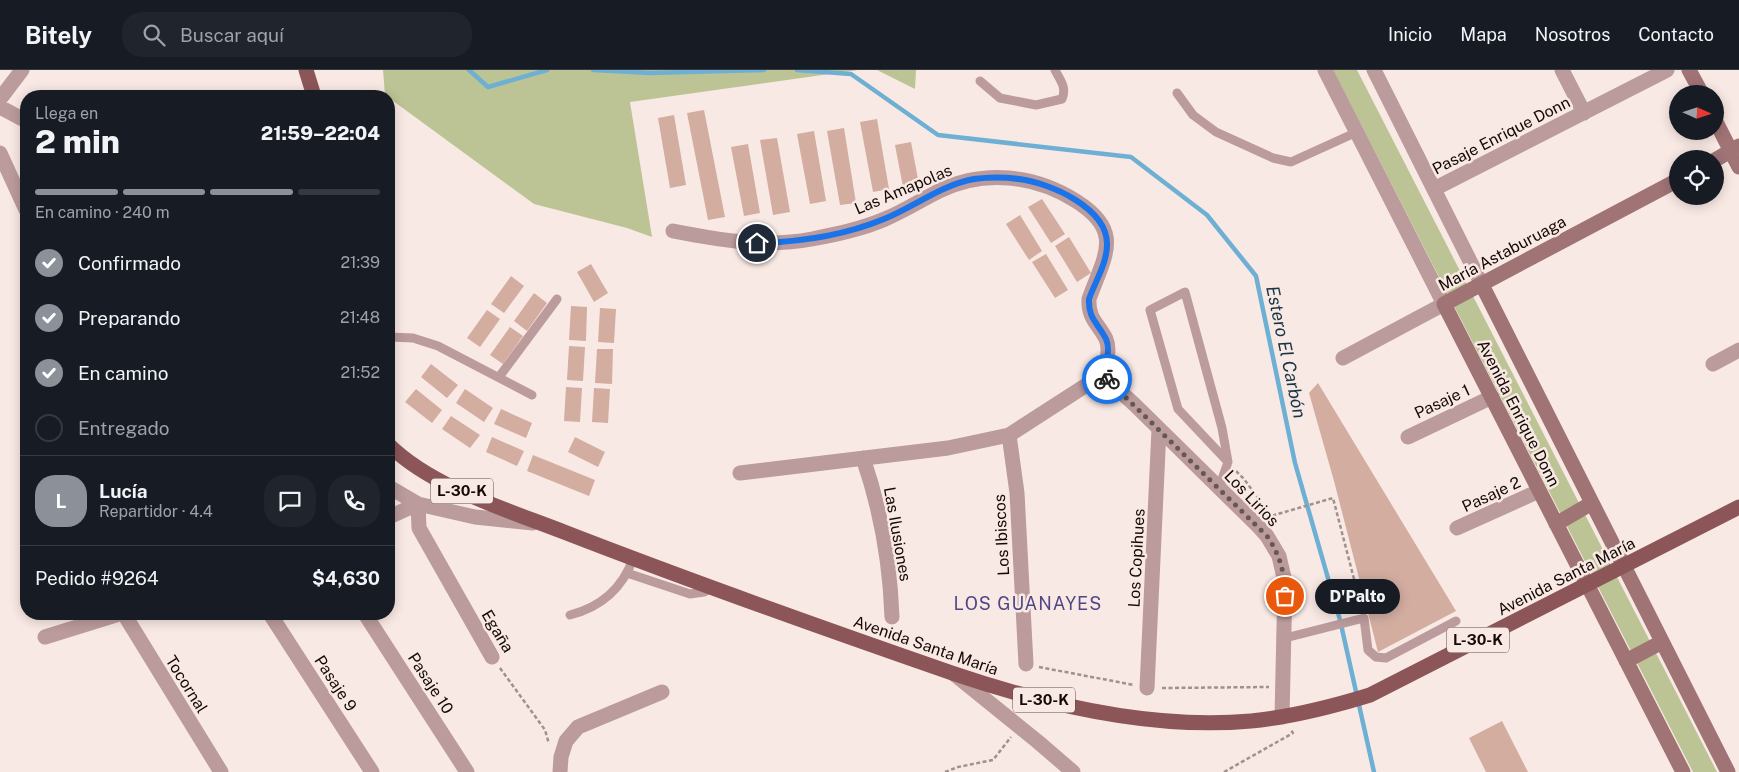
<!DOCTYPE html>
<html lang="es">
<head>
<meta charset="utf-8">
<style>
  :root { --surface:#171b24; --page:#20242c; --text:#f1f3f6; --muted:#9ea1a6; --line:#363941; --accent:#8c9099 }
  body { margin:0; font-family:"Public Sans",sans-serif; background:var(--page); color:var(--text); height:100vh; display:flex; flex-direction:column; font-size:19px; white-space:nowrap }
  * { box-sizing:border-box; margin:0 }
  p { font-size:16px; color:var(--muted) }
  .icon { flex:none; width:28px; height:28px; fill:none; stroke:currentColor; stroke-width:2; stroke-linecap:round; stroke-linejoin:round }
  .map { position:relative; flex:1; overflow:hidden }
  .side { position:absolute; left:20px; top:20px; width:375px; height:530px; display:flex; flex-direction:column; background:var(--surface); border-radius:20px; box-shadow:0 2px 12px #0003 }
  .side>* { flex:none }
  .needle { width:32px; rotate:93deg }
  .fabs { position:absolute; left:1669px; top:15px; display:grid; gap:10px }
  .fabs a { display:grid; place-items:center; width:55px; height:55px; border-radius:50%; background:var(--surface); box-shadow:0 2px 12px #0003; font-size:25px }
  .pin { position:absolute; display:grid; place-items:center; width:42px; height:42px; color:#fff; margin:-21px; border:2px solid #fff; border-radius:50%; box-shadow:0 1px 5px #0007 }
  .courier { position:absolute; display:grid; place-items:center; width:50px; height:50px; margin:-25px; border:4px solid #1a73e8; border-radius:50%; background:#fff; color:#222; box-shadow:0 1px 6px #0007 }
  .bubble { position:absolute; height:35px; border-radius:18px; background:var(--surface); box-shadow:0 2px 12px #0003; font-size:16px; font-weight:800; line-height:35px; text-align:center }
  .overview em { font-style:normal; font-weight:800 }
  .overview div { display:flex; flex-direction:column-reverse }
  .overview { display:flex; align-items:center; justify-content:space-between; height:85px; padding:0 15px }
  h1 { font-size:32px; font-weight:800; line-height:38px }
  .bar { display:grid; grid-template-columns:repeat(4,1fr); gap:8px 5px; align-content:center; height:60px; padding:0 15px }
  .bar i { height:6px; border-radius:4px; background:var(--line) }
  .bar .on { background:var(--accent) }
  .bar p { grid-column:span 4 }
  .line { display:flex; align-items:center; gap:12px; padding:0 15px; border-top:1px solid var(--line) }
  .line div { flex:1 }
  .round { display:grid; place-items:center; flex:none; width:52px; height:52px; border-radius:20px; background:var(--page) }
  ol { padding:0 15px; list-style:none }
  li { display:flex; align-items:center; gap:15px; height:55px }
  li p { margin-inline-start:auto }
  li .icon { padding:5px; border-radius:50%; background:var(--accent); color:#fff; stroke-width:4 }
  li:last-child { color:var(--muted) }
  li i { width:28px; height:28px; border:2px solid var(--line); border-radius:50% }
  header { display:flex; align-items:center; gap:30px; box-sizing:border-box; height:70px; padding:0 25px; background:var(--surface); border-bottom:1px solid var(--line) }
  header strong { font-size:24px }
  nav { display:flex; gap:28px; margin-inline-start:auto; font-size:18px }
  .search { width:350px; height:45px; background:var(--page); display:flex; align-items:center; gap:12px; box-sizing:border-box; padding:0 18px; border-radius:20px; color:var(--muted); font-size:19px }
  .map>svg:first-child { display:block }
</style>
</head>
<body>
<header>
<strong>Bitely</strong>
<div class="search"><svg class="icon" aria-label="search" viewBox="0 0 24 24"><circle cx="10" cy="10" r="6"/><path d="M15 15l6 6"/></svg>Buscar aquí</div>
<nav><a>Inicio</a><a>Mapa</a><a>Nosotros</a><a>Contacto</a></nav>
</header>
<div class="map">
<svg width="1739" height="702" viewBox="0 0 1739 702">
  <rect width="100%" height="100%" fill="#f9e9e4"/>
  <path fill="#bcc495" d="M383,0h475l-228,32 22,135 -25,-9 -93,-24 -145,-106v-2l-4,-1z
    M877,0h39l-1,19z
    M1333,0h24l360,702h-24z"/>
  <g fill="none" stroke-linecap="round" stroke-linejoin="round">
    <path stroke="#6eb0d3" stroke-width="4.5" d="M469,0l19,17 59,-17
      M593,0l57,3 114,-3
      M797,0l54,4 87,61 193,22 76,58 49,61 39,187 45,157 34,152"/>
  </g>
  <path fill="#d3ada0" d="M704,40l21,107 -17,3 -21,-107z
    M674,45l12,70 -16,3 -12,-70z
    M877,49l12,70 -16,3 -13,-70z
    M844,58l12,75 -16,2 -13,-74z
    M814,61l12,70 -16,3 -13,-70z
    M777,68l13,74 -17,3 -13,-75z
    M911,72l8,42 -16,3 -8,-42z
    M748,74l12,69 -16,3 -13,-69z
    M1042,129l23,35 -14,9 -23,-36z
    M1020,145l22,36 -13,9 -23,-36z
    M1069,167l22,36 -14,9 -22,-36z
    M1046,184l22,36 -13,8 -23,-36z
    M591,194l17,29 -14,9 -17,-30z
    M511,206l13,10 -20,27 -13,-9z
    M534,223l13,10 -20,28 -13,-10z
    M571,236l16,1 -1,34 -17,-1z
    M600,238l16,1 -2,34 -16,-1z
    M487,240l13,9 -20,28 -13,-9z
    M510,257l13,9 -20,28 -13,-9z
    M569,276l16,1 -2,34 -16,-1z
    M597,279h16l-1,35 -17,-1z
    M431,294l27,21 -11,13 -26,-21z
    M1318,313l138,228 -78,41 -44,-171 -25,-88z
    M566,317l16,1 -2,34 -16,-1z
    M594,318l16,1 -2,34 -16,-1z
    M416,319l26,21 -10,13 -27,-21z
    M465,319l28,19 -9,14 -28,-19z
    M501,339l31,14 -6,15 -32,-14z
    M451,346l29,19 -10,13 -28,-19z
    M492,367l32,14 -7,15 -31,-14z
    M575,367l30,15 -7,15 -30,-15z
    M533,385l62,25 -6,16 -62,-25z
    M1502,651l26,51h-42l-17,-34z"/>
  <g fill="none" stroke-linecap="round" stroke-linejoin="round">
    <path stroke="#a0918d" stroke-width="2.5" stroke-dasharray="4 2.5" stroke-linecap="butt" d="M1236,401l8,8 27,37 62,-18 28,108
      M1039,597l95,18
      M500,598l45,62 4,14
      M1162,618l107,-1
      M945,702l13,-5 35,-7 18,-23
      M1224,702l69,-39 -3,-4"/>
    <path stroke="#bb9b9c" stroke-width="9" d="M980,11l20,17 36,7 26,-6c5,-12 -2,-19 -7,-29
      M1177,23l16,22 23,17 57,26 18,4 66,-30
      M389,267l24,1 25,8 94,49
      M499,307l58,-78
      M1219,418l9,-26 -6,-34 -37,-136 -35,18 28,99 50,53
      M627,503l63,21 14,-2 8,-4
      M570,545c31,-8 52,-26 63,-56
      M1285,568l79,-20 4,32 8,7 10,1 70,-37"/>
    <path stroke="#bb9b9c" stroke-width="15" d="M1325,0l119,234 -101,54
      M1374,0l108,215
      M1562,0l22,43
      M0,29l22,-29
      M0,37l26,14
      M0,83l26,57
      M1434,119l233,-119
      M673,161c46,9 92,17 139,8 25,-5 50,-10 73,-20 19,-8 36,-19 54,-28 45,-22 96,-16 137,10 48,30 29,54 13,98 -1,20 9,24 17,40 5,11 0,26 -4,36l-93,60 -61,13 -208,25
      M1713,294l26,-14
      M1102,305l33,30 124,122 8,9 12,20 6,26 -3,135
      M1009,365l8,58 9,171
      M1408,367l84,-40
      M863,388c18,52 27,104 29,159
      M389,417l29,17 57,13 58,6
      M418,434l1,24 73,129
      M389,447l29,-13
      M1457,458l82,-37
      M124,544l97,158
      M270,544l102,158
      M365,544l102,158
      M45,567l74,-23
      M954,604l83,67 36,31
      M1147,618l12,-259
      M560,702l1,-15 5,-16 12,-14 84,-35"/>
    <path stroke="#a07375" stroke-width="15" d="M1689,0l13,24
      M1715,50l24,47
      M1715,90l24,-14
      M1678,110l-234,124 239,468
      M1482,215l246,487
      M1556,454l36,-21
      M1626,591l36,-19"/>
    <path stroke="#8c5659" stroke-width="15" d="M306,0l8,26
      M389,375c44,43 119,65 175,87 129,50 258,96 388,141 94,32 200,57 299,48 41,-4 80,-14 119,-26l369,-188"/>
  </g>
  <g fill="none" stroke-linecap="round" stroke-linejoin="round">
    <path stroke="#655753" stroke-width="5" stroke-dasharray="0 9" d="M1107,309l160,157c13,19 18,37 18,60"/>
    <path stroke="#1a73e8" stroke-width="6" d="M757,173c44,-1 86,-7 127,-24 30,-12 57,-34 90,-40 15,-2 30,-2 45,0 31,4 89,29 88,66 0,18 -12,37 -18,54 -1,20 9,24 17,40 5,11 0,26 -4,36l5,4"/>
  </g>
  <g text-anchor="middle" stroke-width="5" stroke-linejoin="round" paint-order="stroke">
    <g fill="#f9e9e4" stroke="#594c48" stroke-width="1">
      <rect x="431" y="408.5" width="62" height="25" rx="4"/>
      <rect x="1447" y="557.5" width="62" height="25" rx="4"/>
      <rect x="1013" y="617.5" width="62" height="25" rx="4"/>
    </g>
    <g font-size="15" font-weight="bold" fill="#150905">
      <text x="462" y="426">L-30-K</text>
      <text x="1478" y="575">L-30-K</text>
      <text x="1044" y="635">L-30-K</text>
    </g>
    <g font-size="16" fill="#150905" stroke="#f9e9e4">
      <text transform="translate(1501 65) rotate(-27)" y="6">Pasaje Enrique Donn</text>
      <text transform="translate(903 119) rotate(-23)" y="6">Las Amapolas</text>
      <text transform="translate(1502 183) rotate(-28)" y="6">María Astaburuaga</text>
      <text transform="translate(1442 331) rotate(-25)" y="6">Pasaje 1</text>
      <text transform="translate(1519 343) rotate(63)" y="6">Avenida Enrique Donn</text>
      <text transform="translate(1491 424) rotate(-25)" y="6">Pasaje 2</text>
      <text transform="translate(1252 428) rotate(46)" y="6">Los Lirios</text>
      <text transform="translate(898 464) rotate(80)" y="6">Las Ilusiones</text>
      <text transform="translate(1001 465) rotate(-93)" y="6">Los Ibiscos</text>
      <text transform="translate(1136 488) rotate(-87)" y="6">Los Copihues</text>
      <text transform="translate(1566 506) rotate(-27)" y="6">Avenida Santa María</text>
      <text transform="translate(498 561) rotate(59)" y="6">Egaña</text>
      <text transform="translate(926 575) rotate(19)" y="6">Avenida Santa María</text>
      <text transform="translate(336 613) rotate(57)" y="6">Pasaje 9</text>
      <text transform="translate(431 613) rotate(57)" y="6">Pasaje 10</text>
      <text transform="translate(187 614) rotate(58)" y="6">Tocornal</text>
    </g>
    <g font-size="18" font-style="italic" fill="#183646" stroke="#f9e9e4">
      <text transform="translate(1286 282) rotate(78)" y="6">Estero El Carbón</text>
    </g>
    <g font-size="18" letter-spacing="1" fill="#4f4785" stroke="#f9e9e4">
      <text x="1028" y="540">LOS GUANAYES</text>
    </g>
  </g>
</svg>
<div class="fabs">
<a><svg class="needle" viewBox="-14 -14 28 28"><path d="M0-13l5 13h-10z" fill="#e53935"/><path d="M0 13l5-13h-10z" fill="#9ea1a6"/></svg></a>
<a><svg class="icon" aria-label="locate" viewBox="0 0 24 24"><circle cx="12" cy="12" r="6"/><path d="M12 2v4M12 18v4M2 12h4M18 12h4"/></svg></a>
</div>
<div class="pin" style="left:1285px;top:526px;background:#ea580c"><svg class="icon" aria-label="bag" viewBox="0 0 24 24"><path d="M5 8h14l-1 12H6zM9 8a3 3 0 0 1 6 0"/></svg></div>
<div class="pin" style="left:757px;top:173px;background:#1f2937"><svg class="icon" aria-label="home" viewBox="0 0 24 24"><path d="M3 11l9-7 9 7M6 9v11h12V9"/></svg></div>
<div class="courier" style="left:1107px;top:309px"><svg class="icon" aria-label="bike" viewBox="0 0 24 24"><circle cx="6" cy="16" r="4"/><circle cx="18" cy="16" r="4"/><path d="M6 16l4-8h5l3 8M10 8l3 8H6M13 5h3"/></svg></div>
<div class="bubble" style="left:1315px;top:509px;width:85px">D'Palto</div>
<section class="side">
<div class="overview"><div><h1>2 min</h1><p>Llega en</p></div><em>21:59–22:04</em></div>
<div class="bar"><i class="on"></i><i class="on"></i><i class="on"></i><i></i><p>En camino · 240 m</p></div>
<ol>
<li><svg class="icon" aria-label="check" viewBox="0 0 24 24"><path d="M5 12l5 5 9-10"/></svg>Confirmado<p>21:39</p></li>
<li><svg class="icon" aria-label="check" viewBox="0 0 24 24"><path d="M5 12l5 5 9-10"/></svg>Preparando<p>21:48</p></li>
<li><svg class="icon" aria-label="check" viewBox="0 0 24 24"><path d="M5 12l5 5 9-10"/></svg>En camino<p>21:52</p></li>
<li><i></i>Entregado</li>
</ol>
<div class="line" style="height:90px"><b class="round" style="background:var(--accent);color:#fff">L</b><div><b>Lucía</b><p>Repartidor · 4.4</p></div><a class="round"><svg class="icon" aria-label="chat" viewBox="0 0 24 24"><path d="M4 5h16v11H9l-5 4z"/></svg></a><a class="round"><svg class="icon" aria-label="phone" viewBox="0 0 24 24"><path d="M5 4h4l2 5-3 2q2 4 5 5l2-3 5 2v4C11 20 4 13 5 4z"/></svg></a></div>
<div class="line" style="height:65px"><div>Pedido #9264</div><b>$4,630</b></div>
</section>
</div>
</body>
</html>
